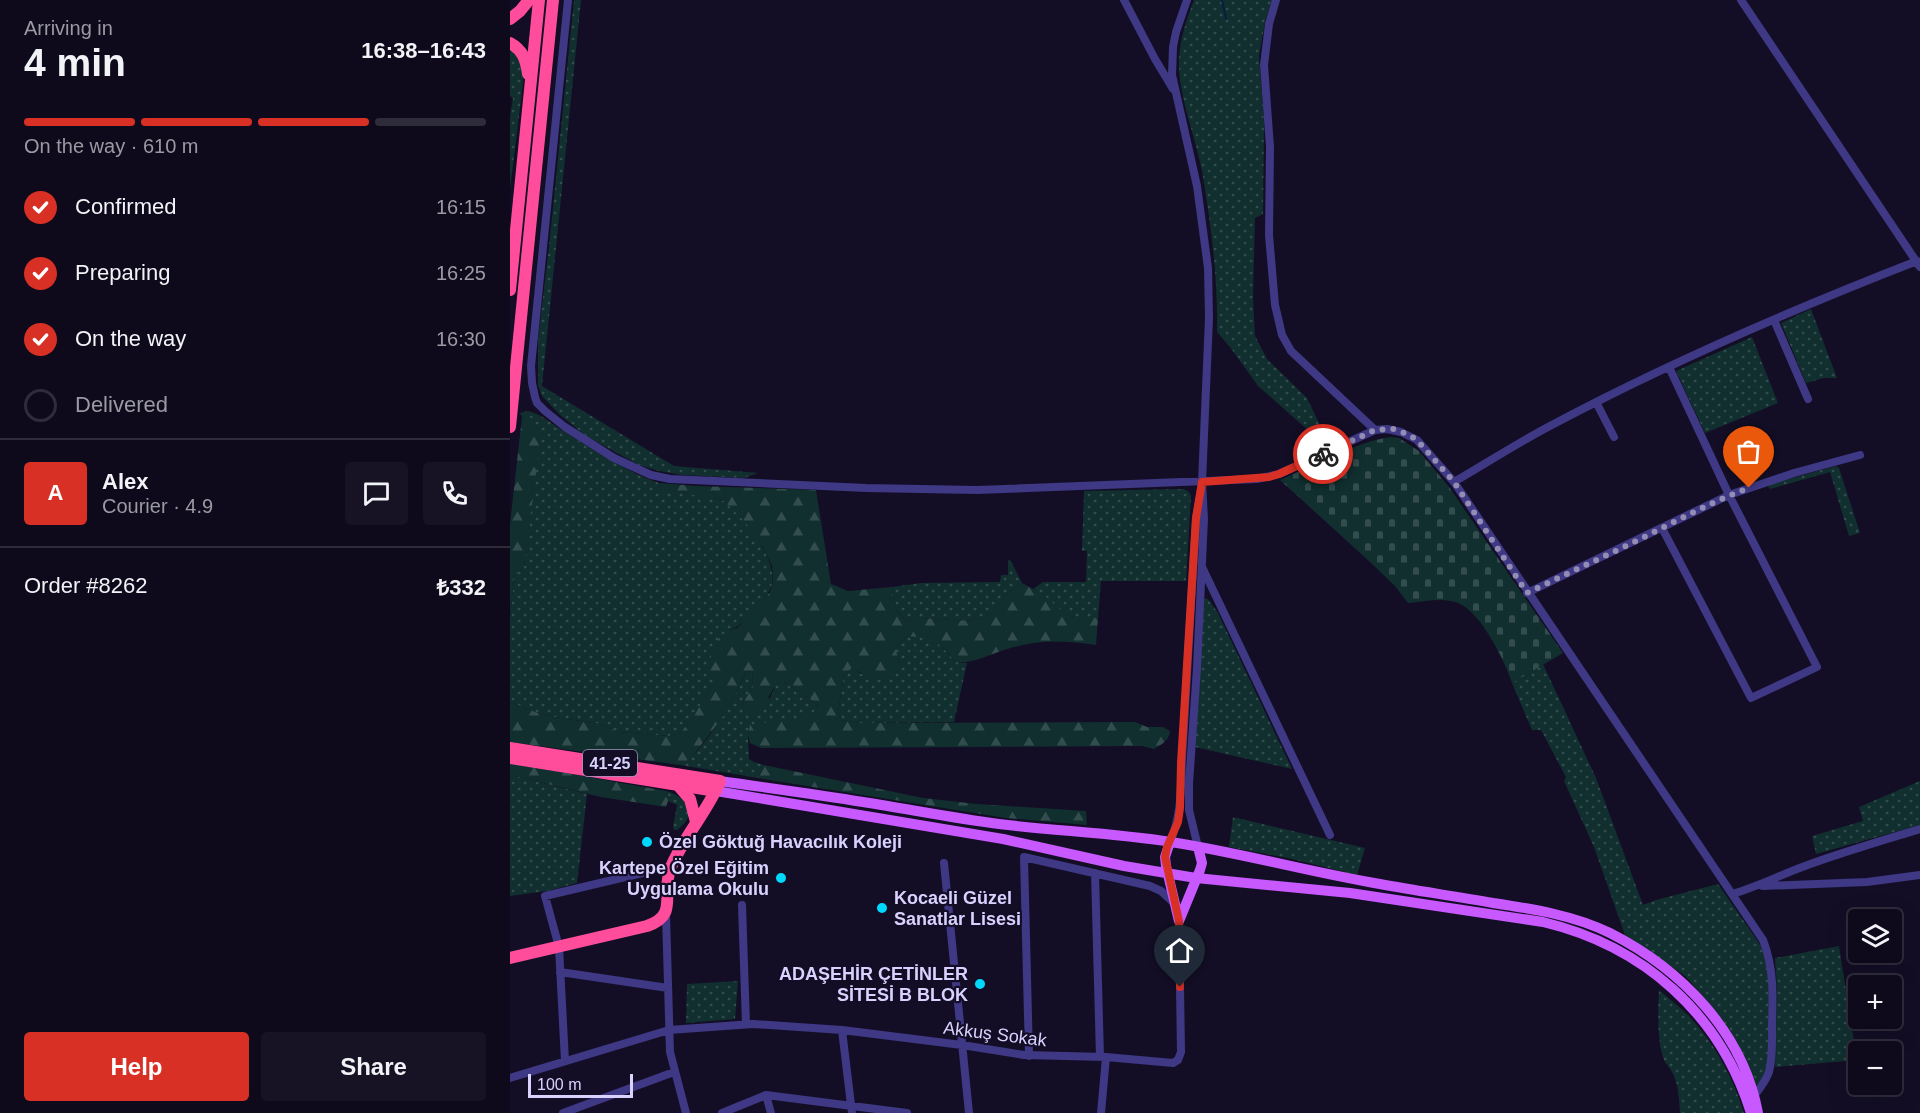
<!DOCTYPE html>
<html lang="en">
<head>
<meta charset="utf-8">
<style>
  :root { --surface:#0e0a1c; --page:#171325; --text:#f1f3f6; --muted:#9b9aa3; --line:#2e2b3b; --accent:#d93025 }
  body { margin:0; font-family:Helvetica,sans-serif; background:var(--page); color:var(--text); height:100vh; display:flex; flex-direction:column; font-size:22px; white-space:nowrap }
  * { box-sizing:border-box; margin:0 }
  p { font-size:20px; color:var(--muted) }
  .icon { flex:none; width:33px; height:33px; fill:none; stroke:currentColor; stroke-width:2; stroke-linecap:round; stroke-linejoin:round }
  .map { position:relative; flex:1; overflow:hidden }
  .drawer { display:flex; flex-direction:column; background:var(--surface); width:510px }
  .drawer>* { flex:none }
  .buttons { position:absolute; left:1338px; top:909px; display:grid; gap:12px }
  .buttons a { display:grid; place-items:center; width:54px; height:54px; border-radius:6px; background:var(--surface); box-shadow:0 6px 24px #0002,0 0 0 2px var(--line); font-size:30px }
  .scale { position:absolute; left:18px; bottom:15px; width:105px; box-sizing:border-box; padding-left:6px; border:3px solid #d9d2ff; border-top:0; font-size:16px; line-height:21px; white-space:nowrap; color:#d9d2ff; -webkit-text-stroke:4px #130e25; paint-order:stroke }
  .pin { position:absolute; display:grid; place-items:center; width:51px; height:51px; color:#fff; margin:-62px -26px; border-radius:50% 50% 50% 0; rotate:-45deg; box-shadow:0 0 6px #0007 }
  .pin .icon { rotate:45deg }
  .courier { position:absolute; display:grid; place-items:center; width:60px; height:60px; margin:-30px; border:4px solid #d93025; border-radius:50%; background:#fff; color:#222; box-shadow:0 2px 8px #0007 }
  .head em { font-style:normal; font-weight:700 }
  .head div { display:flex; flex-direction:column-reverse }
  .head { display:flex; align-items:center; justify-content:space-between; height:102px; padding:0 24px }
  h1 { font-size:39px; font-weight:700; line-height:45px }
  .bar { display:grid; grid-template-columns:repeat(4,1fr); gap:9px 6px; align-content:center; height:72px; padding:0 24px }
  .bar i { height:8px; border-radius:4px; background:var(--line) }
  .bar .selected { background:var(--accent) }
  .bar p { grid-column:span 4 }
  .line { display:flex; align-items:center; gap:15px; padding:0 24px; border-top:2px solid var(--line) }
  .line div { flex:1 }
  .round { display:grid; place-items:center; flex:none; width:63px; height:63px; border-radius:6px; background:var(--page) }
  ol { padding:0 24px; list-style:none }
  li { display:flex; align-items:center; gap:18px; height:66px }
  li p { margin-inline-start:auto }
  li .icon { padding:6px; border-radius:50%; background:var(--accent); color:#fff; stroke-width:4 }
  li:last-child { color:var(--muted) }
  li i { width:33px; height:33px; border:3px solid var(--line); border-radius:50% }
  .button { display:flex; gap:12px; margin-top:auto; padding:12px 24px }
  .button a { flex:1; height:69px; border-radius:6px; background:var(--accent); color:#fff; font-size:24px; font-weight:700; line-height:69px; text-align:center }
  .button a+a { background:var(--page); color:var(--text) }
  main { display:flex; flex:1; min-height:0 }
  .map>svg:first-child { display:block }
</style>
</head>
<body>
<main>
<section class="drawer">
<div class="head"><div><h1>4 min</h1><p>Arriving in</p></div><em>16:38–16:43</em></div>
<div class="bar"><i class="selected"></i><i class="selected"></i><i class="selected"></i><i></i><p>On the way · 610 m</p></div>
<ol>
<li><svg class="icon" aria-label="check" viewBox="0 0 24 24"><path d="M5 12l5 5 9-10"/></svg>Confirmed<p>16:15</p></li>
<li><svg class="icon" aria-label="check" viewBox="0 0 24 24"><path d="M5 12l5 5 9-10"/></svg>Preparing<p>16:25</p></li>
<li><svg class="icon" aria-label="check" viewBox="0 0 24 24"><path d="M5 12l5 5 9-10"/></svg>On the way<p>16:30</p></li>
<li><i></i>Delivered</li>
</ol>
<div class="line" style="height:108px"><b class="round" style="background:var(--accent);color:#fff">A</b><div><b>Alex</b><p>Courier · 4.9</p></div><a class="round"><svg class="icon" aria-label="chat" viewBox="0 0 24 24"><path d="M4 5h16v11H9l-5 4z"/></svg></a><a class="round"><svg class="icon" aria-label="phone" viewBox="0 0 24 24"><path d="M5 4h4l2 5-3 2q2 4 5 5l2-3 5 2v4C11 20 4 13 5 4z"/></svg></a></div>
<div class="line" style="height:78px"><div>Order #8262</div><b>₺332</b></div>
<div class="button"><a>Help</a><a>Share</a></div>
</section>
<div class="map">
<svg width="1410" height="1113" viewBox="0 0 1410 1113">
  <defs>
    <pattern id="grass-dots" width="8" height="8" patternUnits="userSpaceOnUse" patternTransform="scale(1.5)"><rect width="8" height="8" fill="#112f2f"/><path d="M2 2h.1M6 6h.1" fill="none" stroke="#334c4e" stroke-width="1.8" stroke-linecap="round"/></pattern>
    <pattern id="forest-firs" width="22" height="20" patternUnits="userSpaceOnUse" patternTransform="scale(1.5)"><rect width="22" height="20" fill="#112f2f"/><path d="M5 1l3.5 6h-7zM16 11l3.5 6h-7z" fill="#334c4e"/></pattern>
    <pattern id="cemetery-stones" width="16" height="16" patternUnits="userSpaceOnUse" patternTransform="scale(1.5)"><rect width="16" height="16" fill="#112f2f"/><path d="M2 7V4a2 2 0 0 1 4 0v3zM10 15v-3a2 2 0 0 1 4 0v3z" fill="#334c4e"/></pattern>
  </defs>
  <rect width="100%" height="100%" fill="#130e25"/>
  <path fill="url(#grass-dots)" d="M64,0h7l-39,386 132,80 84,7 -14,5 -62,-3 -23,-4 -20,-6 -53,-29 -27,-22 -17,-18 -4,-11v-46l11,-92z
    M684,0h78l-7,22 -6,34 5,67 -1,91 -8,4 -2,80 2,38 12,23 40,39 18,38 -7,3 -60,-53 -28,-39 -13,-15c1,-55 -6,-108 -15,-161 -7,-38 -28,-84 -22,-122 2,-17 8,-33 14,-49z
    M0,47l9,7 5,21 -14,114v-72l3,-19 -3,-2z
    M1301,309l26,69h-13l-18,5 -25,-60z
    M1242,337l26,66 -73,30 -29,-62z
    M18,411c15,4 24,13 37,21 30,19 60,39 94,51l1,6c10,2 60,9 64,12 19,14 53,57 48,82 -2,10 -8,16 -14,24 -8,9 -17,19 -28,23l-14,47 -23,41 -12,14 -12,4 -51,-4 -18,-8 -46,-7 -16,-4 -28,-11v-83l4,-43 10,-9 11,-99 -9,-53 -4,2 -2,-4z
    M1326,466l3,2 21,65 -11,3 -19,-64 -60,17 -3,-4z
    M674,489l5,3 2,4 -5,85h-85l-3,37c-7,0 -17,1 -24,-1 -16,-4 -27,-20 -41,-28l10,-7h43l1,-31h-5l2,-60z
    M498,559l4,4 10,20 -13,9 -19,23 -23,6 -45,-3 -13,3c-15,-8 -15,-18 -17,-34l29,-4 79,-1 1,-7h7z
    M695,598l4,2 9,13 74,156 -97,-22 9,-148z
    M412,636l12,3 22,23 11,1 -13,59 -94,1 -18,-3 -4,-7 6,-38 8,-7 9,6 39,-11 -5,-15 11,-11z
    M1033,664l53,114 47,127 13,-5 62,-16 41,59 6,13 4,15v24l-1,66c-2,9 -4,20 -13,25l-9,-26 -10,-20 -27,-37 -24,-27 -60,-41 -31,-88 -30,-66 2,-4 -25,-47h-9l-20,-47z
    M237,671l5,1 1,15 -12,19 29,-8 6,-14 6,-3 34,22 2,6 -9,8 -61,18 1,24 5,3 10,3 -6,13 -78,-13c23,-10 56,-70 67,-94z
    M0,775l77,19 -10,89 -30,8 -37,5z
    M1410,781v44l-104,29 -4,-18 51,-15 -4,-14z
    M156,791c22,6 33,24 11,39h-3l-1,-3 4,-22 -9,-4 1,-3z
    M723,817l132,31 -8,27 -69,-17 -59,-11z
    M1329,946l18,114 -82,7 2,-76 -2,-33z
    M228,981l-3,38 -49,4 1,-39z
    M1149,990c9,8 20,16 29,25 26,27 45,62 56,98h-64c-1,-13 -1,-29 -8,-41 -2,-4 -6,-8 -8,-12 -7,-18 -6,-50 -5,-70z"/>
  <path fill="url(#forest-firs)" d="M16,414c10,5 12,17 14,28l-16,125 -10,9 -4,43v-95l12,-107z
    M149,483l38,3 119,4 15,94 17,7 44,-4c2,16 2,26 17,34l13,-3 45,3 23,-6 19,-23 13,-9 22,12 18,16 11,6 25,1 -2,27c-28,-4 -54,-6 -82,2 -20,5 -38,17 -58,15 -17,-19 -23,-27 -50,-25l-11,11 5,15 -3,10c-17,8 -30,5 -45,-5l-8,7 -6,38 4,7 18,3 275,-1 12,5h16l7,4c-1,10 -8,13 -16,18l-12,-3 -381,2 -11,-5 -2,-8 2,-10c23,-6 51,1 68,-17l-2,-5 -34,-22c-17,8 -11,34 -38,33l-3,-8 12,-19 -1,-15 -5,-1 -22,43 -33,43 -6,5 -6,3 -170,-23v-40l28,11 16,4 46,7 18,8 51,4 12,-4 12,-14 22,-40 -7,-8 2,-11 10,-23 10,-6 7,-2 15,-15 18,-21 3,-11 -1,-15 -9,-19 -19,-26 -21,-21 -63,-11z
    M0,763l156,28 3,7 -3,9 -65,-10 -91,-22z
    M254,765l159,33 54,6 109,7 1,14 -81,-7 -248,-40z"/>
  <path fill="url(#cemetery-stones)" d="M881,437l8,1 20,13 30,36 114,166 -51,30c-7,-22 -31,-71 -54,-80 -15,-6 -34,-1 -50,0l-13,-17 -26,-25 -89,-81c31,-13 78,-39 111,-43z"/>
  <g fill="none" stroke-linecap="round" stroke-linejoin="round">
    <path stroke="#091c44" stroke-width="2" d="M712,0l4,19"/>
    <path stroke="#3e3885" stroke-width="8" d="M58,0l-37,366 1,17 3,14 2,6 8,8 20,16 49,31 37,17 19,4 196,9 111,2 280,-11 22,-5 96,-44 12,-1 14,3 16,8 37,42 309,458c11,28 10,55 9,84 0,16 1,33 -3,48 -3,9 -9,16 -15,24
      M614,0l31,59 18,30
      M677,0l-11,32 -3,15 -1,28 25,111 11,82 1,50 -7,164 2,37 -7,149 -8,116v26l9,37
      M766,0l-7,24 -5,41 6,82 -1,88 6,70 7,30 9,16 84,79
      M1231,0l179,267
      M1264,320l34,79
      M1086,402l18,35
      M944,482c31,-18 62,-38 94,-55 118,-63 243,-117 369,-166
      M1152,528l89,170 66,-31 -88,-172 -60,-128
      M692,567l128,268
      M1017,593l202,-98 65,-22 66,-18
      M660,842c14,-32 10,-65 13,-99 5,-75 9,-150 13,-225l4,-22
      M434,863l25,250
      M585,873l5,184
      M1253,886l104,-4 53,-7
      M1222,894c25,-7 48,-19 73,-28 38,-14 76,-25 115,-37
      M232,905l4,119
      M156,915l4,137 16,61
      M50,972l108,16
      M332,1030l10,83
      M519,1056l-5,-199 126,29 11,5 13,12
      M55,1061l-6,-114 -14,-51 127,-30
      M0,1078l159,-48 84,-6 89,6 120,15 62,10 82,2 67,6 5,-3 3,-8 -2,-131
      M256,1095l5,18
      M53,1113l111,-41
      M212,1113l44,-18 141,18
      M591,1113l5,-56"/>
    <path stroke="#c859ff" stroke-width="10" d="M210,781c48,7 95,13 143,21 45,7 90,16 136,22 57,7 115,9 172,18 70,11 139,30 209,42 37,7 75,12 113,19 40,6 80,12 117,30 71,36 133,99 148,180
      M206,791l287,48 121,27 72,12 154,15 193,29c100,24 177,91 208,191
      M660,842l-5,15 1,9 13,55
      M669,921l21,-51 2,-7 -4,-16"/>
    <path stroke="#ff4d9b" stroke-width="12" d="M0,19l10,-8 9,-11
      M0,43c13,7 16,17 18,31
      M0,290l29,-290
      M0,427l43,-427
      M0,748l210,33c-12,30 -36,55 -49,86 -11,26 9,48 -24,59l-137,32
      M0,758l206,33
      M167,784l13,15 6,23"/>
  </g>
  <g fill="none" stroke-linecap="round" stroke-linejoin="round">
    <path stroke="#948db3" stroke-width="6" stroke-dasharray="0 10.8" d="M813,454l52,-24 18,-1 14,5 10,6 37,42 73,111c35,-17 70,-33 105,-50 39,-19 76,-40 117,-55"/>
    <path stroke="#d93025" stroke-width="8" d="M670,987l-1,-66 -14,-64 2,-10 11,-25 2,-14 1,-45 15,-245 6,-36 67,-5 10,-3 44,-20"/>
  </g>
  <g fill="#00d9fd" stroke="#130e25" stroke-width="2">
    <circle cx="137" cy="842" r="6"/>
    <circle cx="271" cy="878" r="6"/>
    <circle cx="372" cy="908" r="6"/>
    <circle cx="470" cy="984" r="6"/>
  </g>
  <g text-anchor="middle" stroke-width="4.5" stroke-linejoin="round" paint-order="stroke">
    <rect fill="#130e25" stroke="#9e97be" stroke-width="1.5" x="73" y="750" width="54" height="26" rx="4.5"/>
    <g font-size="16" font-weight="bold" fill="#d9d2ff">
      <text x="100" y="769">41-25</text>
    </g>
    <g font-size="18" font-weight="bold" fill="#d9d2ff" stroke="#130e25" text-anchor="start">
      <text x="149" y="848">Özel Göktuğ Havacılık Koleji</text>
      <text x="259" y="874" text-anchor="end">Kartepe Özel Eğitim<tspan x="259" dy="21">Uygulama Okulu</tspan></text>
      <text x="384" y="904">Kocaeli Güzel<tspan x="384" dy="21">Sanatlar Lisesi</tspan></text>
      <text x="458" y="980" text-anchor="end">ADAŞEHİR ÇETİNLER<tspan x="458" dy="21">SİTESİ B BLOK</tspan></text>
    </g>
    <g font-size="18" fill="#d9d2ff" stroke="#130e25">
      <text transform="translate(485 1034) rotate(7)" y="6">Akkuş Sokak</text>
    </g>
  </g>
</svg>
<div class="buttons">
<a><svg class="icon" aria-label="layers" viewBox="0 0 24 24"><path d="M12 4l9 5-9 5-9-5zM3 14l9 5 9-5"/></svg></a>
<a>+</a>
<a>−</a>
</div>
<div class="scale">100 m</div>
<div class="pin" style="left:1239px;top:488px;background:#ea580c"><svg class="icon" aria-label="bag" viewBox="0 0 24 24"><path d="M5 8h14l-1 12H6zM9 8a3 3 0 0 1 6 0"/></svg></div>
<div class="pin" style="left:670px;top:987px;background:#1f2937"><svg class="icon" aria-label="home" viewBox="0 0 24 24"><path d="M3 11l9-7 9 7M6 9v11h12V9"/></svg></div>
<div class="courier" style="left:813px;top:454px"><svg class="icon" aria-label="bike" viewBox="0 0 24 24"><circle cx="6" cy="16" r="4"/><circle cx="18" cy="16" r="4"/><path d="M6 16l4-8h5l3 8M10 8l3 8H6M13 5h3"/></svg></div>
</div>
</main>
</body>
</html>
